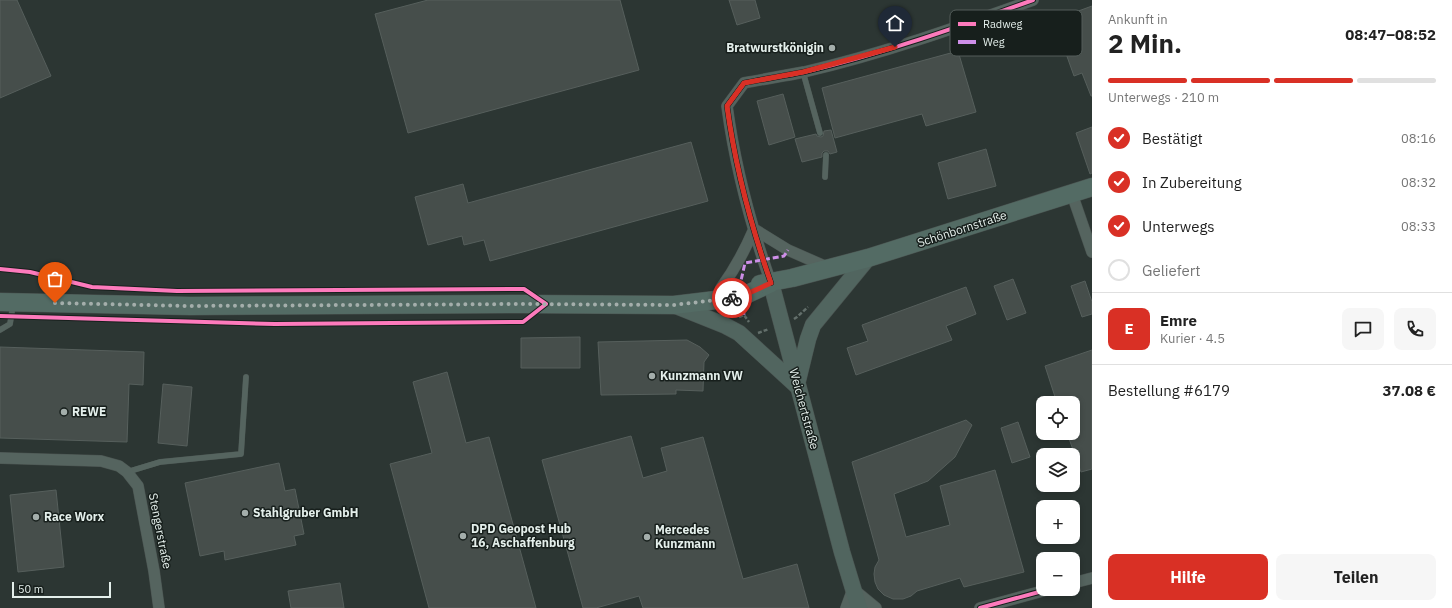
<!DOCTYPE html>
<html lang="de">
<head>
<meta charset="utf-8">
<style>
  :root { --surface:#fff; --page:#f6f6f6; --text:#222; --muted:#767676; --line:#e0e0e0; --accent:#d93025 }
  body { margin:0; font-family:"IBM Plex Sans",sans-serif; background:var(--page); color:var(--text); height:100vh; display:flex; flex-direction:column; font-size:15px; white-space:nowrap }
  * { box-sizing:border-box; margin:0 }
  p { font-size:13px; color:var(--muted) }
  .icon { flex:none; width:22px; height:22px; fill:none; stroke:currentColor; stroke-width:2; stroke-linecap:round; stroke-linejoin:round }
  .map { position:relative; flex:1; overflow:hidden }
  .sheet { display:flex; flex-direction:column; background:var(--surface); width:360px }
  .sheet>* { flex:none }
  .buttons { position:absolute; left:1036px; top:396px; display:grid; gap:8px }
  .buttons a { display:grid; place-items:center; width:44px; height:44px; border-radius:8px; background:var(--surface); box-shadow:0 2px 6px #0003; font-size:20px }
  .scale { position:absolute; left:12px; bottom:10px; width:99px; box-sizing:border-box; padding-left:4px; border:2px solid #e4efeb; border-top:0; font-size:11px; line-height:14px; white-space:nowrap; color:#e4efeb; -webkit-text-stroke:3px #171f1c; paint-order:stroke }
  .pin { position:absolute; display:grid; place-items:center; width:34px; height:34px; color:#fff; margin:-41px -17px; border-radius:50% 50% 50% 0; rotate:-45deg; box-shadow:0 0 4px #0007 }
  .pin .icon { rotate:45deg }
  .courier { position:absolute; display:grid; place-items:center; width:40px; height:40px; margin:-20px; border:3px solid #d93025; border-radius:50%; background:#fff; color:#222; box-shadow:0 1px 5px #0007 }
  .head em { font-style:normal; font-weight:700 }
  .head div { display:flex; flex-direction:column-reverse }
  .head { display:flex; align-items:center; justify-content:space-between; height:68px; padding:0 16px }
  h1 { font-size:26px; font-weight:700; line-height:30px }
  .bar { display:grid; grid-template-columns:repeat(4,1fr); gap:6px 4px; align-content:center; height:48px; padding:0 16px }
  .bar i { height:5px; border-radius:3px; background:var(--line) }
  .bar .active { background:var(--accent) }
  .bar p { grid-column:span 4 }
  .line { display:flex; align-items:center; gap:10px; padding:0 16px; border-top:1px solid var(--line) }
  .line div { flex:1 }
  .round { display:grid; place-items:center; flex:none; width:42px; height:42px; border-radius:8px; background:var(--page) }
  ol { padding:0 16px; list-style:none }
  li { display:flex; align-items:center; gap:12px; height:44px }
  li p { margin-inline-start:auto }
  li .icon { padding:4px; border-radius:50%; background:var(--accent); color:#fff; stroke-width:4 }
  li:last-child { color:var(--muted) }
  li i { width:22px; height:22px; border:2px solid var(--line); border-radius:50% }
  .action { display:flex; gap:8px; margin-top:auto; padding:8px 16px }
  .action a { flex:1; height:46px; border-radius:8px; background:var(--accent); color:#fff; font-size:16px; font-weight:700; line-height:46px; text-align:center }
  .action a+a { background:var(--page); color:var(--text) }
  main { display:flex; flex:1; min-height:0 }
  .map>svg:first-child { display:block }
</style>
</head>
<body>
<main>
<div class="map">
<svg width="1092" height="608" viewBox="0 0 1092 608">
  <rect width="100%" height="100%" fill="#2c3633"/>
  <path fill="#464e4b" stroke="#565f5c" d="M0,0h17l34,76 -51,22z
    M428,0h192l19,70 -231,63 -33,-119z
    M729,0h26l5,18 -23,7z
    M1092,6v90h-1l-9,-23 -8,3 -20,-56z
    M958,51l18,61 -50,14 -4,-12 -87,24 -13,-50z
    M783,94l12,43 -26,8 -12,-44z
    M1092,127v46l-2,1 -14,-41z
    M831,130l6,22 -7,2 -2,-3h-4l-2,2v4l-20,5 -7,-23 21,-5 1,2 4,1 2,-1 1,-5z
    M691,142l17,59 -218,60 -6,-21 -20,5 -2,-9 -34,9 -13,-48 48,-13 5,19z
    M986,149l10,37 -48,13 -10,-36z
    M1013,279l13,34 -19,7 -13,-34z
    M1085,281l7,21v12l-10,3 -11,-31z
    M966,287l10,27 -30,12 6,14 -96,35 -9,-27 21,-7 -6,-16z
    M580,337v31h-59v-30z
    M687,340l13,7 9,8 -5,7 -1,29 -27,-1v4l-75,1 -3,-53z
    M0,347l144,5 -1,33 -14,-1 -2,58 -127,-4z
    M1092,350v119l-11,3 -14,-39h6v-30h-16l-12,-37z
    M447,372l19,71 23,-6 47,171h-107l-39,-144 42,-11 -19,-71z
    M163,384l29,3 -5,59 -29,-3z
    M966,420l6,5 -17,32 -27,24 -34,13 12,43 44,-12 -10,-39 55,-16 29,102 -60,15 -4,-9 -43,13 -6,5 -8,3h-10l-9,-4 -6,-6 -3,-7 -1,-8 1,-7 4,-7 -27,-98z
    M1018,422l12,35 -18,6 -11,-35z
    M631,436l12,42 24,-7 -6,-23 42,-11 40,142 54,-15 12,44h-166l-4,-12 -43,12h-13l-41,-148z
    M279,463l6,28 10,-2 9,45 -10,2 2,9 -71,15 -1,-9 -24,5 -15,-73z
    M56,490l8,77 -46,5 -8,-77z
    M340,583l4,25h-53l-3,-17z"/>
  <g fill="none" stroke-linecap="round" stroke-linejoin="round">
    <defs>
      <path id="lane" d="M803,72l17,61
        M825,177l1,-22
        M0,330l10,-6 3,-19
        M127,472l33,-10 81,-8 5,-77"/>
      <path id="street" d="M1072,194l20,58
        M754,229l34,21 41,18
        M771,283c-20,-57 -36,-117 -44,-177l17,-23c20,-4 40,-7 60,-11 78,-18 154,-45 229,-72
        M721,288c14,-19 24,-38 33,-59
        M0,458l101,3 18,5 8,6 11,14 16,85 5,37
        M1073,583l19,-5
        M846,608l7,-19 23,19
        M980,608l70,-19"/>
      <path id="secondary" d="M771,283l71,269 17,56
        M674,305l50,20 15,8 58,53
        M798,380l10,-41 5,-14 55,-67"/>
      <path id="primary" d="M760,284l32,-6 76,-20 224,-71
        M0,302l190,4 331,-2 153,1 67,-8 30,-14"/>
    </defs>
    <use href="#lane" stroke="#4a5350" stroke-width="6"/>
    <use href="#street" stroke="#4a5350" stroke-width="12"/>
    <use href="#secondary" stroke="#4a5350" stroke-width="17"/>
    <use href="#primary" stroke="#4a5350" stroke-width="19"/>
    <path stroke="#636f6b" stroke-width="2.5" stroke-dasharray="4 2" stroke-linecap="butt" d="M739,317l5,-2 5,7
      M794,319l3,-2 11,-10
      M758,333l11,-4"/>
    <use href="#lane" stroke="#55645f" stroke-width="5.5"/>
    <use href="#street" stroke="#55645f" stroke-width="11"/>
    <use href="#secondary" stroke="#51655f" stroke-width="16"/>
    <use href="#primary" stroke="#536b64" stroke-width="18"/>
    <path stroke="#ce8fe9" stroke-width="3" stroke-dasharray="6 3" stroke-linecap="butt" d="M744,315l-4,-30 5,-22 39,-7 4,-6"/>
    <defs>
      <path id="cycleway" d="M0,269l30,3 62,15 85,4 347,-2 22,15 -23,18 -248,2 -275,-8
        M771,283c-20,-57 -36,-117 -44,-177l17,-23c20,-4 40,-7 60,-11 78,-18 154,-45 229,-72
        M980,608l70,-19"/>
    </defs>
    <use href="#cycleway" stroke="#171f1c" stroke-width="6"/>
    <use href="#cycleway" stroke="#fd7abc" stroke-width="4"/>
  </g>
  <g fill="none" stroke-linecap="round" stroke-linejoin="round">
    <path stroke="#a4aeab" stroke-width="4" stroke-dasharray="0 7.2" d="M55,303l135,3 331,-2 153,1 58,-7"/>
    <path stroke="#d93025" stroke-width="5" d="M732,298l8,-1 31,-14c-20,-57 -36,-118 -44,-177l17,-23 59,-11 92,-25"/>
  </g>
  <g fill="#a4aeab" stroke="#171f1c" stroke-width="1.5">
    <circle cx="832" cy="48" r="4"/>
    <circle cx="652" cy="376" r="4"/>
    <circle cx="64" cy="412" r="4"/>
    <circle cx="245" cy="513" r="4"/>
    <circle cx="36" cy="517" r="4"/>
    <circle cx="463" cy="536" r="4"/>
    <circle cx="647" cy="537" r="4"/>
  </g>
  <g text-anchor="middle" stroke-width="3" stroke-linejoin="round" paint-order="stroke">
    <g font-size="12" font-weight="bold" fill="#e4efeb" stroke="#171f1c" text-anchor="start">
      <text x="824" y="52" text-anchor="end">Bratwurstkönigin</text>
      <text x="660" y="380">Kunzmann VW</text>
      <text x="72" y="416">REWE</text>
      <text x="253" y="517">Stahlgruber GmbH</text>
      <text x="44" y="521">Race Worx</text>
      <text x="471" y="533">DPD Geopost Hub<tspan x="471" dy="14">16, Aschaffenburg</tspan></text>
      <text x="655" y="534">Mercedes<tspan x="655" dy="14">Kunzmann</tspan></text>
    </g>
    <g font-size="12" fill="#e4efeb" stroke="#171f1c">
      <text transform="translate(962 229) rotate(-18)" y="4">Schönbornstraße</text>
      <text transform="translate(804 409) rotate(75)" y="4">Weichertstraße</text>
      <text transform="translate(160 531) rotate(79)" y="4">Stengerstraße</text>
    </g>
  </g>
  <rect x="950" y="10" width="132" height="46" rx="6" fill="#171f1c" stroke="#545d5a" stroke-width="1"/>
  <rect x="958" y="22" width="18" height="4" fill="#fd7abc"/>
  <rect x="958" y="40" width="18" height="4" fill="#ce8fe9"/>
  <g font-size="11" fill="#e4efeb">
    <text x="983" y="28">Radweg</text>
    <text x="983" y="46">Weg</text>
  </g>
</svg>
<div class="buttons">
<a><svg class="icon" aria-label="locate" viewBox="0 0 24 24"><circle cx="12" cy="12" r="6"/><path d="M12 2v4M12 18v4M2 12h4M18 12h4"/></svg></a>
<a><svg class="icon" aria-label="layers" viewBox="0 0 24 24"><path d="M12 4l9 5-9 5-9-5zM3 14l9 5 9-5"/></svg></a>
<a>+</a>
<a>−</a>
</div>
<div class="scale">50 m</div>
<div class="pin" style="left:55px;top:303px;background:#ea580c"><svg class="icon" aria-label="bag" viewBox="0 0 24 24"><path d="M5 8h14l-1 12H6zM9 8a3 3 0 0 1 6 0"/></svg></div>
<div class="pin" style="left:895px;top:47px;background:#1f2937"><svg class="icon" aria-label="home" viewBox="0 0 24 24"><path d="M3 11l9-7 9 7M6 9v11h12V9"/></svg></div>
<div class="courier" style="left:732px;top:298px"><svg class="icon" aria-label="bike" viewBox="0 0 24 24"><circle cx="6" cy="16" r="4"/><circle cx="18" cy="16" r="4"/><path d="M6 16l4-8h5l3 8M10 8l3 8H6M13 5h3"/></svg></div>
</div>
<section class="sheet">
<div class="head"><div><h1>2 Min.</h1><p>Ankunft in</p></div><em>08:47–08:52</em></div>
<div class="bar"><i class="active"></i><i class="active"></i><i class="active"></i><i></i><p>Unterwegs · 210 m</p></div>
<ol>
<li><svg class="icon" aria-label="check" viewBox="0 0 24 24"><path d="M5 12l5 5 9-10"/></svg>Bestätigt<p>08:16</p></li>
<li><svg class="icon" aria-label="check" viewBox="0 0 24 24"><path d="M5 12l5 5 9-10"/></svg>In Zubereitung<p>08:32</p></li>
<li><svg class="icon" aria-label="check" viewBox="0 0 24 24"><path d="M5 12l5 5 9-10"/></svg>Unterwegs<p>08:33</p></li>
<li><i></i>Geliefert</li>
</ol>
<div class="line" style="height:72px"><b class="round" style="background:var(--accent);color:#fff">E</b><div><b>Emre</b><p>Kurier · 4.5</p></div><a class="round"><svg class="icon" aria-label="chat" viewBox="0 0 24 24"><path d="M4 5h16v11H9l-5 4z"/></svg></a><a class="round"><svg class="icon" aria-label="phone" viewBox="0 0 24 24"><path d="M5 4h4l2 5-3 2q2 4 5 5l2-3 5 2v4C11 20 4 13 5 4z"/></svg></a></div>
<div class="line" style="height:52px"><div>Bestellung #6179</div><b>37.08 €</b></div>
<div class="action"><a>Hilfe</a><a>Teilen</a></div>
</section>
</main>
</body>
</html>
